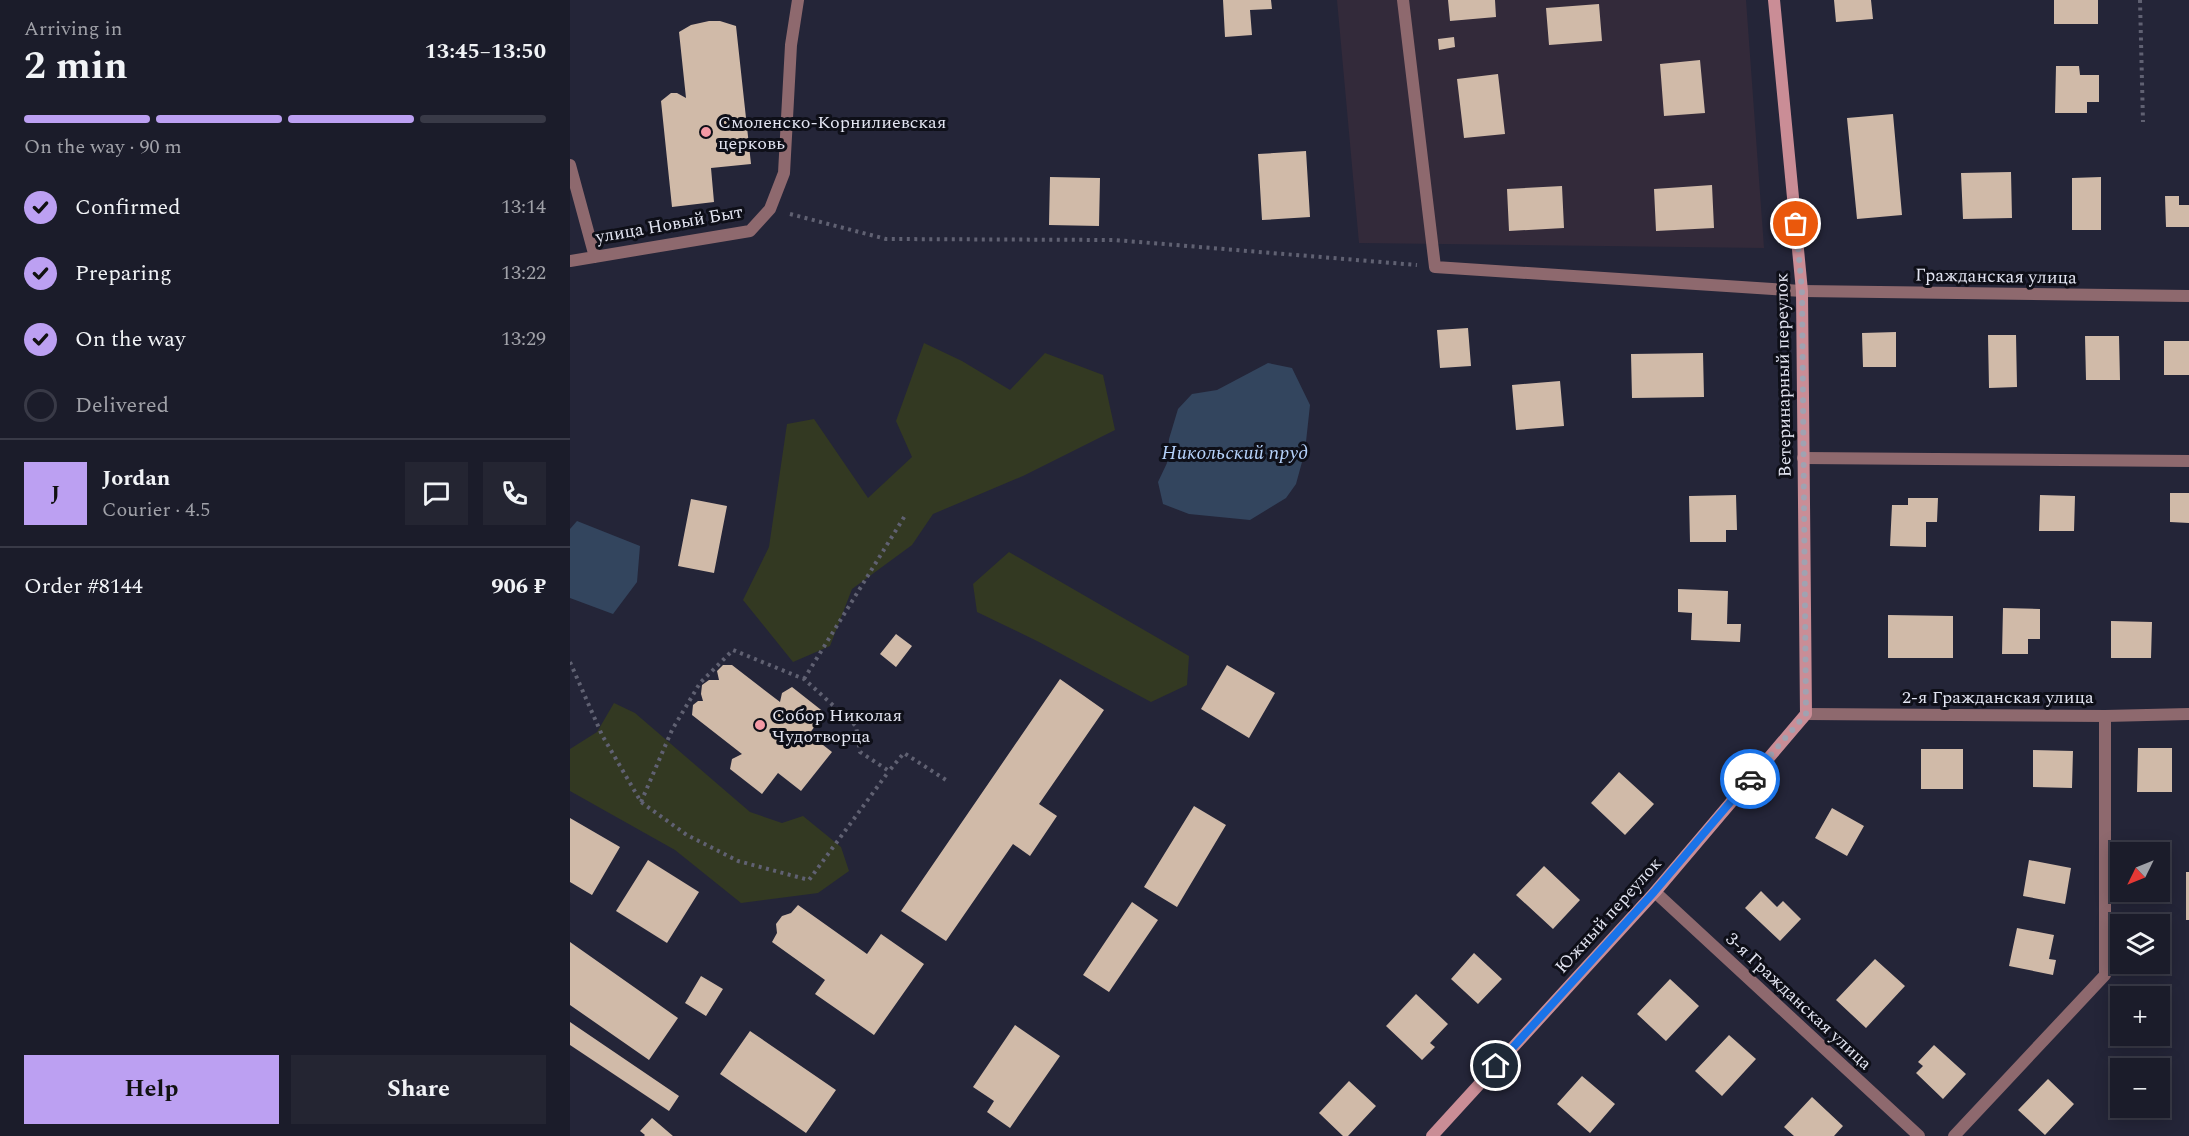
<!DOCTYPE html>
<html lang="en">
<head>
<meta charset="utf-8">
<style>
  :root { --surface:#1b1c2a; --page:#242532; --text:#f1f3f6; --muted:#a0a1a8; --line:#393a47; --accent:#bca0f2 }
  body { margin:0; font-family:Spectral,serif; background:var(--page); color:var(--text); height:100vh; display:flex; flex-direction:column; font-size:22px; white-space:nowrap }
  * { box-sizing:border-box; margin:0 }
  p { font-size:20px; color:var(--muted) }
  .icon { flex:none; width:33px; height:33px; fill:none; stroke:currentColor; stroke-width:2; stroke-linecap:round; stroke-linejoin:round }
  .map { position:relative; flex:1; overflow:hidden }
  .drawer { display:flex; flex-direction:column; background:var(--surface); width:570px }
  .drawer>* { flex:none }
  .needle { width:39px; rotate:227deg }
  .buttons { position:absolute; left:1540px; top:842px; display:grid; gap:12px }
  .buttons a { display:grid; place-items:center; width:60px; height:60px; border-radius:0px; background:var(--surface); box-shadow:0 3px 15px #0003,0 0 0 2px var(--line); font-size:30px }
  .pin { position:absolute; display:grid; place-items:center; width:51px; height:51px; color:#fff; margin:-26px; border:3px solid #fff; border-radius:50%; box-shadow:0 2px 6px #0007 }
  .courier { position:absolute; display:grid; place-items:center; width:60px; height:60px; margin:-30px; border:4px solid #1a73e8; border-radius:50%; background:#fff; color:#222; box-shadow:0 2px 8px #0007 }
  .head em { font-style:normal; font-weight:700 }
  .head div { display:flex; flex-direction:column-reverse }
  .head { display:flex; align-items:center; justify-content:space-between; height:102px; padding:0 24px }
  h1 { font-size:39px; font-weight:700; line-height:45px }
  .bar { display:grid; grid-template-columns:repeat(4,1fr); gap:9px 6px; align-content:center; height:72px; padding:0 24px }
  .bar i { height:8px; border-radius:4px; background:var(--line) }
  .bar .on { background:var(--accent) }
  .bar p { grid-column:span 4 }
  .line { display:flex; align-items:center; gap:15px; padding:0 24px; border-top:2px solid var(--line) }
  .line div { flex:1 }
  .round { display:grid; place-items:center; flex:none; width:63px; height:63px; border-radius:0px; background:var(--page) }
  ol { padding:0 24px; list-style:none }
  li { display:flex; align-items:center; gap:18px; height:66px }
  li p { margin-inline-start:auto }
  li .icon { padding:6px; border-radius:50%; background:var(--accent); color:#111; stroke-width:4 }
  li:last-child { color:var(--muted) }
  li i { width:33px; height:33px; border:3px solid var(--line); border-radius:50% }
  .button { display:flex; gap:12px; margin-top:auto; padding:12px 24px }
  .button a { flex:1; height:69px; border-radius:0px; background:var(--accent); color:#111; font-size:24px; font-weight:700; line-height:69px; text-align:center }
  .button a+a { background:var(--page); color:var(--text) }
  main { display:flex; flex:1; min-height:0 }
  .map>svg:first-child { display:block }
</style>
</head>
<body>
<main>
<section class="drawer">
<div class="head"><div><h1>2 min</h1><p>Arriving in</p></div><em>13:45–13:50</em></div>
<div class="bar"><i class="on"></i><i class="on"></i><i class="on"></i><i></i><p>On the way · 90 m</p></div>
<ol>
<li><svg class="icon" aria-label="check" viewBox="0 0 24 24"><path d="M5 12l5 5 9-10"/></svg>Confirmed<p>13:14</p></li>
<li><svg class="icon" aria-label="check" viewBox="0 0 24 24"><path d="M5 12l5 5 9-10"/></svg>Preparing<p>13:22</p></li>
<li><svg class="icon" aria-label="check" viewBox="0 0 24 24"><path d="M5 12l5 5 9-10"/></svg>On the way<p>13:29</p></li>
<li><i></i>Delivered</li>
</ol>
<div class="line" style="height:108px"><b class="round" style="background:var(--accent);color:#111">J</b><div><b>Jordan</b><p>Courier · 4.5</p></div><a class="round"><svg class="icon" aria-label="chat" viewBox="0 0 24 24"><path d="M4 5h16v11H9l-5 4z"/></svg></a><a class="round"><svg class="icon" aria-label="phone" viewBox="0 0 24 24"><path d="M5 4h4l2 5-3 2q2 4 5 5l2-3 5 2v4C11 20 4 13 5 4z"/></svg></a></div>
<div class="line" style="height:78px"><div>Order #8144</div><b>906 ₽</b></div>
<div class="button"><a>Help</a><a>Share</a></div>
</section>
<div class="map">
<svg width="1619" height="1136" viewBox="0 0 1619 1136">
  <rect width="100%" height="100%" fill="#242538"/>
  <path fill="#332a3a" d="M767,0h409l18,248 -405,-5z"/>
  <path fill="#333922" d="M354,343l38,18 48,29 35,-37 58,22 12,55 -92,46 -90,38 -21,31 -60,44 -22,57 -37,16 -50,-62 26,-53 18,-123 27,-5 54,79 44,-41 -16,-36z
    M439,552l180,104 -2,29 -36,17 -112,-60 -62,-30 -4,-28z
    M44,703l21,10 115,99 32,11 21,-7 38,31 8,24 -31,22 -77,10 -66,-53 -105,-59v-42l27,-17z"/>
  <path fill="#33455e" d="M698,363l24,5 18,37 -5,46 -9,33 -10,14 -36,22 -61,-6 -26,-10 -5,-22 9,-19 2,-24 9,-30 14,-15 25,-4z
    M7,521l63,25 -3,36 -24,32 -43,-16v-69z"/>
  <path fill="#d0baa8" d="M653,0h48l1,9 -22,1 2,25 -27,2z
    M878,0h47l1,17 -46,4z
    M1264,0h37l2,19 -37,3z
    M1484,0h44v24h-44z
    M1029,4l3,37 -53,4 -3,-37z
    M139,21h11l16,5 15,138 -40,4 3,34 -42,5 -11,-106 10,-8h6l9,5 -7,-66 12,-7z
    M884,37l1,10 -16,3 -1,-11z
    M1130,60l5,53 -41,3 -4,-52z
    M1486,66h23l1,9h19v27h-12v11h-32z
    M928,74l7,60 -41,4 -7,-59z
    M1323,114l9,101 -45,4 -10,-101z
    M736,151l4,66 -48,3 -4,-66z
    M1441,172l1,46 -49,1 -2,-46z
    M480,177l50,1 -1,48 -50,-1z
    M1531,177v53h-29v-52z
    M1142,185l2,43 -58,3 -2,-42z
    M992,186l2,42 -55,3 -2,-42z
    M1595,196h14v9h10v22h-23z
    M898,328l3,38 -31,2 -3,-38z
    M1326,332v35h-33l-1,-34z
    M1418,335h28l1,52 -28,1z
    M1515,336h34l1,44h-34z
    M1594,341h25v34h-25z
    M1133,353l1,44 -72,1 -1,-44z
    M990,381l4,45 -48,4 -4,-45z
    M1600,493h19v30l-19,-1z
    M1166,495l1,35h-11v12h-36l-1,-46z
    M1470,495l35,1 -1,35h-35z
    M1338,498h30l-1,24h-11v25l-36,-1 2,-41h16z
    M121,499l36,7 -13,67 -36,-7z
    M1108,589l50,2 -1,33h14l-1,18 -49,-2 1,-27 -14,-1z
    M1433,608l37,1v30h-12v15h-26z
    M1318,615l65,1v42h-65z
    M1541,621l41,1 -1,36h-40z
    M326,634l16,12 -16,21 -16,-13z
    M153,665h9l48,37 2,-9 10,-6 33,26 -16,21 23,18 -31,39 -23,-18 -16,21 -32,-25 2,-10 10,-5 -50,-39 1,-10 5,-4h5l-2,-7 1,-9 7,-5h10l-2,-9z
    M657,665l48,28 -26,45 -48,-29z
    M490,679l44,31 -65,94 18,12 -27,40 -17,-12 -67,97 -45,-30z
    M1568,748h34v44h-35z
    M1351,749h42v40h-42z
    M1463,750l40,1 -1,37 -39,-1z
    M1049,772l35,32 -29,31 -34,-32z
    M624,806l32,19 -49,82 -33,-20z
    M1262,808l32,18 -17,30 -32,-18z
    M0,818l50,29 -28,48 -22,-13z
    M78,860l51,32 -32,51 -51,-32z
    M1459,860l42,8 -6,36 -42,-8z
    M974,866l36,34 -27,29 -37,-34z
    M1616,872h3v48h-3z
    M1191,891l16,16 6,-6 18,18 -21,22 -35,-33z
    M562,902l26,18 -49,72 -26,-17z
    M228,905l69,49 14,-20 43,30 -50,71 -59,-41 10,-14 -53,-38 5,-9 -1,-9 6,-8 9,-3z
    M1447,928l37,7 -5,24 7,1 -3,15 -44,-9z
    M0,942l108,76 -29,42 -79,-55z
    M904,953l28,26 -24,25 -27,-25z
    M1305,959l30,27 -39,42 -30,-28z
    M131,976l22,13 -17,27 -21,-13z
    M1100,979l29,27 -33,35 -29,-27z
    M846,994l32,30 -18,19 5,4 -13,13 -36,-34z
    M0,1022l109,74 -10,15 -99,-66z
    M445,1025l45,31 -50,72 -23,-16 7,-11 -21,-14z
    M180,1031l86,59 -30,43 -86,-59z
    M1159,1035l27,24 -34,37 -27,-25z
    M1364,1045l32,29 -23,25 -27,-26 7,-7 -5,-4z
    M1012,1076l33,28 -25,29 -33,-29z
    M1478,1079l26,25 -29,31 -27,-25z
    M779,1081l27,25 -28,30h-5l-24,-23z
    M1242,1097l31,29 -9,10h-40l-10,-9z
    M82,1118l21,18h-29l1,-1 -5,-4z"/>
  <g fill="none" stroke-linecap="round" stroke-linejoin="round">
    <path stroke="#606172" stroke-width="4" stroke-dasharray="3 4.5" stroke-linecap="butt" d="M1570,0l3,122
      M220,214l96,25 229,1 302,25
      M0,662l32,73 39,67 46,33 51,26 71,19 80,-109
      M234,679l102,-165
      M71,802l31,-72 28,-47 33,-33 71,29 52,47 4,26 29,19 15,-18 42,27"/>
    <path stroke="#8e696e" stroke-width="12" d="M833,0l32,267 367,24
      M1233,458l386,3
      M1384,1136l151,-161v-259"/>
    <path stroke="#8e696e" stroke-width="12" d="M0,165l25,92
      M0,261l180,-30 20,-22 14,-36 7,-128 7,-45
      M1232,291l387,5
      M1236,714l299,2 84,-2
      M1085,892l264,244"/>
    <path stroke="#ca8d96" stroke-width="12" d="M862,1136l223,-244 151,-178 -4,-423 -28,-291"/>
  </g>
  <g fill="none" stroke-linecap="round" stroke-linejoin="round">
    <path stroke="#a0a2b1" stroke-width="6" stroke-dasharray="0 10.8" d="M1180,779l56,-65 -4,-423 -6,-67"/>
    <path stroke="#1a73e8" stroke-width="8" d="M926,1066l158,-174 96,-113"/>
  </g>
  <g fill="#f49aa5" stroke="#0e0f18" stroke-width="2">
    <circle cx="136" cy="132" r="6"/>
    <circle cx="190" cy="725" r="6"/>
  </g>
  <g text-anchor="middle" stroke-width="6" stroke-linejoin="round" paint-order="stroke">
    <g font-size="18" fill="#e3e5f2" stroke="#0e0f18" text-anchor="start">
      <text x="148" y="128">Смоленско-Корнилиевская<tspan x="148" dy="21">церковь</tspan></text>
      <text x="202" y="721">Собор Николая<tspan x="202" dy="21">Чудотворца</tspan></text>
    </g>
    <g font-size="18" fill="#e3e5f2" stroke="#0e0f18">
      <text transform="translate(99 224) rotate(-10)" y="6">улица Новый Быт</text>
      <text transform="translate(1426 276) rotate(1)" y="6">Гражданская улица</text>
      <text transform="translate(1213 375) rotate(-91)" y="6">Ветеринарный переулок</text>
      <text x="1428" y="703">2-я Гражданская улица</text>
      <text transform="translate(1038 915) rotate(-48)" y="6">Южный переулок</text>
      <text transform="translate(1229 1001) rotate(43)" y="6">3-я Гражданская улица</text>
    </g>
    <g font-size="20" font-style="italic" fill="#b5d1f9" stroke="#0e0f18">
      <text x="665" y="459">Никольский пруд</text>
    </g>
  </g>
</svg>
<div class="buttons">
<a><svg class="needle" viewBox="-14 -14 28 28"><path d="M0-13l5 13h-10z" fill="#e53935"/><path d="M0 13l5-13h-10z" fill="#a0a1a8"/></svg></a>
<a><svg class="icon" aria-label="layers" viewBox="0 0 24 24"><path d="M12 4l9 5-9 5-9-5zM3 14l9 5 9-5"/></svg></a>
<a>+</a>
<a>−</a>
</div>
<div class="pin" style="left:1226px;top:224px;background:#ea580c"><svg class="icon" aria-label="bag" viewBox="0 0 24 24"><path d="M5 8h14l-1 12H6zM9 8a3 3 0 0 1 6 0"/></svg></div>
<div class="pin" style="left:926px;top:1066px;background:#1f2937"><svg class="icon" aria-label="home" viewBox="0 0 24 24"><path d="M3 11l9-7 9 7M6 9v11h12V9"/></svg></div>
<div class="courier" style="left:1180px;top:779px"><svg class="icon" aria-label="car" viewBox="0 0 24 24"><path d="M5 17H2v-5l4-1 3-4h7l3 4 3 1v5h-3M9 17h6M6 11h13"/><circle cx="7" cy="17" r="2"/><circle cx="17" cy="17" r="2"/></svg></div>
</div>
</main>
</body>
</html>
